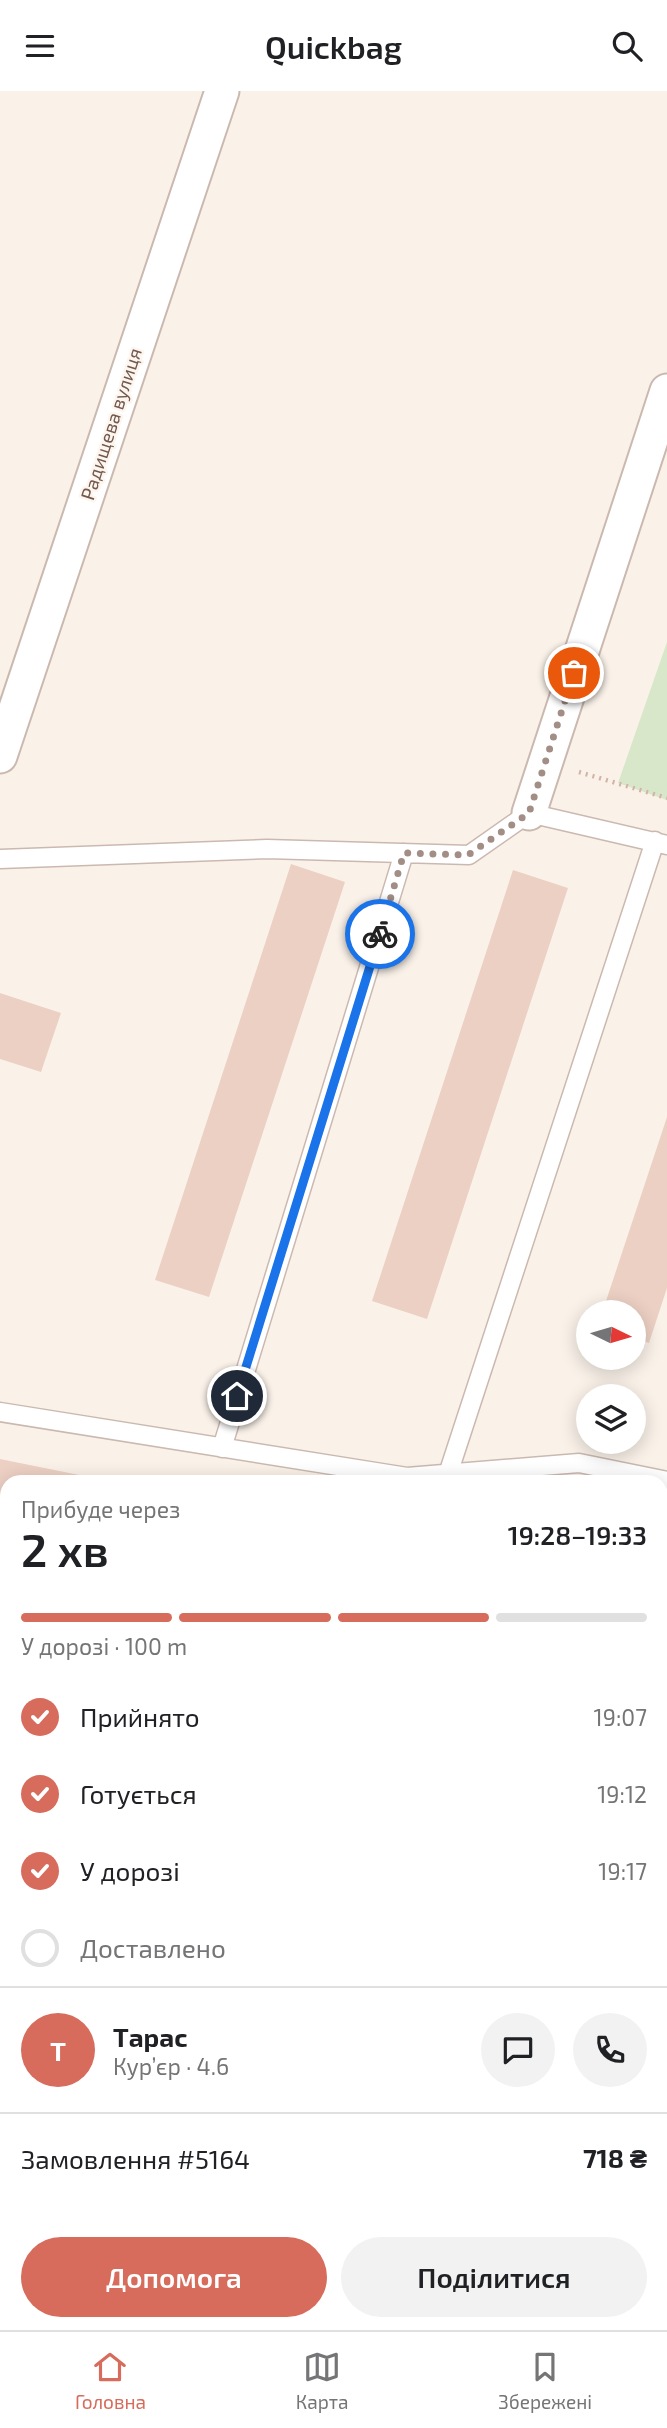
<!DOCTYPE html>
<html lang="uk">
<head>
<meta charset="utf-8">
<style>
  :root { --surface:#fff; --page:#f2f2f2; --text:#202124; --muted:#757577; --line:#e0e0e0; --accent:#d76b5c }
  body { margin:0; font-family:"Exo 2",sans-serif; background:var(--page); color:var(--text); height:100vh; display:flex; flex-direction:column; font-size:26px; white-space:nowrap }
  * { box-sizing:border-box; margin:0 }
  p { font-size:23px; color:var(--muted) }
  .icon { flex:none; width:38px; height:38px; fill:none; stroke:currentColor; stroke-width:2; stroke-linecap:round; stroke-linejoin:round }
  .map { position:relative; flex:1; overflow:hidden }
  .side { position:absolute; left:0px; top:1384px; width:668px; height:856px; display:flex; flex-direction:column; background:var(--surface); border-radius:21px 21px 0 0; box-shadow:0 4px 18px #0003 }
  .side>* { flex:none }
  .needle { width:46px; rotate:95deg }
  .buttons { position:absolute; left:576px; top:1209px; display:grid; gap:14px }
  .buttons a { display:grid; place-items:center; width:70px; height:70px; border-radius:50%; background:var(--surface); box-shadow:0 4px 18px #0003; font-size:35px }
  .pin { position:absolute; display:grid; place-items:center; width:60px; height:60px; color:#fff; margin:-30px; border:4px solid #fff; border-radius:50%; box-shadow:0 2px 7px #0007 }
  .courier { position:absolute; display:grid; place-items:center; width:70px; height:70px; margin:-35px; border:5px solid #1a73e8; border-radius:50%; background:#fff; color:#222; box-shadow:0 2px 9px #0007 }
  .head em { font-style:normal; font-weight:600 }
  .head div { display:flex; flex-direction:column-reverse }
  .head { display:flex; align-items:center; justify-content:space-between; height:119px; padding:0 21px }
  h1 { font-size:46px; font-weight:600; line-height:52px }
  .bar { display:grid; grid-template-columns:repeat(4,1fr); gap:10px 7px; align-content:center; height:84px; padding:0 21px }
  .bar i { height:9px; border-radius:5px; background:var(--line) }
  .bar .current { background:var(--accent) }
  .bar p { grid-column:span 4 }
  .line { display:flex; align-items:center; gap:18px; padding:0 21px; border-top:2px solid var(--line) }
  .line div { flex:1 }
  .round { display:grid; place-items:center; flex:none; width:74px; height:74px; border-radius:37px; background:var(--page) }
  ol { padding:0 21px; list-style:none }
  li { display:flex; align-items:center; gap:21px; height:77px }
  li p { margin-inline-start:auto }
  li .icon { padding:7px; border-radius:50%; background:var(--accent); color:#fff; stroke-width:4 }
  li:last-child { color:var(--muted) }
  li i { width:38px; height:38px; border:4px solid var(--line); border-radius:50% }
  .button { display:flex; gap:14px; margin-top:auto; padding:14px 21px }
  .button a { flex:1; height:80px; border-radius:42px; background:var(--accent); color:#fff; font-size:28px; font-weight:600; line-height:80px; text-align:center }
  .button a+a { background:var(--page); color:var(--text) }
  header { display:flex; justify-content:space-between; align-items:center; height:91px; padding:0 21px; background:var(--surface); font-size:32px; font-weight:600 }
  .tabs { display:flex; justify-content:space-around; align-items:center; height:98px; border-top:2px solid var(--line); background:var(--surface); font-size:19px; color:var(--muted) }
  .tabs a { display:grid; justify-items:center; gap:4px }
  .tabs .current { color:var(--accent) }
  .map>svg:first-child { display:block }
</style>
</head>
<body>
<header><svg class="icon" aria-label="menu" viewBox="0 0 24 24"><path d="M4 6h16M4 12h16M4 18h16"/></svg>Quickbag<svg class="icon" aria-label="search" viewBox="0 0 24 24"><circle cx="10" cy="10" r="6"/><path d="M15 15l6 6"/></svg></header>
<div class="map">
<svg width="667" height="2239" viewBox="0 0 667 2239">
  <rect width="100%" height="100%" fill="#faf2e9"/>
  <path fill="#d8e7c9" d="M667,551v158l-49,-17z
    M0,1641l7,2v53l-7,-1z"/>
  <path fill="#edd0c4" d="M291,773l54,18 -136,415 -54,-17z
    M513,779l55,18 -141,431 -55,-18z
    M0,902l61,20 -20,59 -41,-13z
    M667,1026v171l-18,55 -15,-5v-25h-32z
    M0,1368l109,22v1h-102v35l-7,-1z
    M662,1433l5,1v59l-5,-1z
    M0,1792l7,1v73l-7,-2z
    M662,1910l5,1v276l-5,-1z
    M0,2131l7,1v69l-7,-2z
    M63,2233h70l4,6h-76l-2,-3z"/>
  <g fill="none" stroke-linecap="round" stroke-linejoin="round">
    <defs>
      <path id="service" d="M0,768l267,-10 202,6 60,-42 138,32
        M0,1321l407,65 172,-14 88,18
        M222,1357l182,-595
        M448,1383l207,-633
        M0,1768l7,2
        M0,2100l7,1
        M438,2233l35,6
        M229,2239v-6"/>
      <path id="minor" d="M0,665l222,-665
        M529,722l138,-422"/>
      <path id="tertiary" d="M0,1603l7,2
        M662,1731l5,1"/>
    </defs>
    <use href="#service" stroke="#cbb9b0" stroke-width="21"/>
    <use href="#minor" stroke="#cbb9b0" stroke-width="37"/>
    <use href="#tertiary" stroke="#cbb9b0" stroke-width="42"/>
    <path stroke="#d2b3a7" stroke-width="4.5" stroke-dasharray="2 5" stroke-linecap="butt" d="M579,681l88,26
      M25,2239l6,-6"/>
    <use href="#service" stroke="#fff" stroke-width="18"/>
    <use href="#minor" stroke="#fff" stroke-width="33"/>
    <use href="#tertiary" stroke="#fff" stroke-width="38"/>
  </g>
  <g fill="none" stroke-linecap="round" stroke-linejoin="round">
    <path stroke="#a28e85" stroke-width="7" stroke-dasharray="0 12.6" d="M380,843l24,-81 64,2 61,-42 45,-140"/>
    <path stroke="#1a73e8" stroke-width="9" d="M237,1305l143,-462"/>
  </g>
  <g text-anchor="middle" stroke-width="5" stroke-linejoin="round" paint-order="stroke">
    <g font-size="19" fill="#72584f" stroke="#fdf6ef">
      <text transform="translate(111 333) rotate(-72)" y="7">Радищева вулиця</text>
    </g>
  </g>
</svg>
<div class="buttons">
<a><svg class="needle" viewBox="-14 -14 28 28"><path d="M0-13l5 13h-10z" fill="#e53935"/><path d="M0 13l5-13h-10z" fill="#757577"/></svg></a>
<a><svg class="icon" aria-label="layers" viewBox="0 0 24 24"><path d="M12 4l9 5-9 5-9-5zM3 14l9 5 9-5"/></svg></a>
</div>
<div class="pin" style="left:574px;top:582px;background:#ea580c"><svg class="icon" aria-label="bag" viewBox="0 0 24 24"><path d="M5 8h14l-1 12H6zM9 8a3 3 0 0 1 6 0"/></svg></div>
<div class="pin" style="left:237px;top:1305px;background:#1f2937"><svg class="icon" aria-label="home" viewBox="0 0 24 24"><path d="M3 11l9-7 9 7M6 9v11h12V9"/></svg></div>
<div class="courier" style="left:380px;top:843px"><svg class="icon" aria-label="bike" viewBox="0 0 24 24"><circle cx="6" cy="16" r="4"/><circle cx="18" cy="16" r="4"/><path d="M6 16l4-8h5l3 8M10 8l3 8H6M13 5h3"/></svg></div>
<section class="side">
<div class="head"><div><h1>2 хв</h1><p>Прибуде через</p></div><em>19:28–19:33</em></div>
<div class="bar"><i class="current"></i><i class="current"></i><i class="current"></i><i></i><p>У дорозі · 100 m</p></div>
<ol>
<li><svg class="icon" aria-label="check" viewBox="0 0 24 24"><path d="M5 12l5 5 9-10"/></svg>Прийнято<p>19:07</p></li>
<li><svg class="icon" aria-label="check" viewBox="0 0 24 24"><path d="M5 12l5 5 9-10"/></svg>Готується<p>19:12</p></li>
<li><svg class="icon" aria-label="check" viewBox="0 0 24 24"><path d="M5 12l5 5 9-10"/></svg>У дорозі<p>19:17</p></li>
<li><i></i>Доставлено</li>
</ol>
<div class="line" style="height:126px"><b class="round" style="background:var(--accent);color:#fff">Т</b><div><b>Тарас</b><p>Кур’єр · 4.6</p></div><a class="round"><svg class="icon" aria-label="chat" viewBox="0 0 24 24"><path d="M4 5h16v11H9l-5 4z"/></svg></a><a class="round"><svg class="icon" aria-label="phone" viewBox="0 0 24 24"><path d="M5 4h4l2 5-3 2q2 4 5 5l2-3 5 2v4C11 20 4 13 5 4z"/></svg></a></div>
<div class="line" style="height:91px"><div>Замовлення #5164</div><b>718 ₴</b></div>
<div class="button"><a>Допомога</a><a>Поділитися</a></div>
</section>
</div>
<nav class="tabs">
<a class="current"><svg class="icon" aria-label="home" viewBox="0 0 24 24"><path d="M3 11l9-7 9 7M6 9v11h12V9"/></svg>Головна</a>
<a><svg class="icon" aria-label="map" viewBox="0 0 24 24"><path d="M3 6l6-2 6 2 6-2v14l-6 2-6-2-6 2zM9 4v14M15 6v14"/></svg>Карта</a>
<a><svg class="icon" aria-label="saved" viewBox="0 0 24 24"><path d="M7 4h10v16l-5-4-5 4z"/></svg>Збережені</a>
</nav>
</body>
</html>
